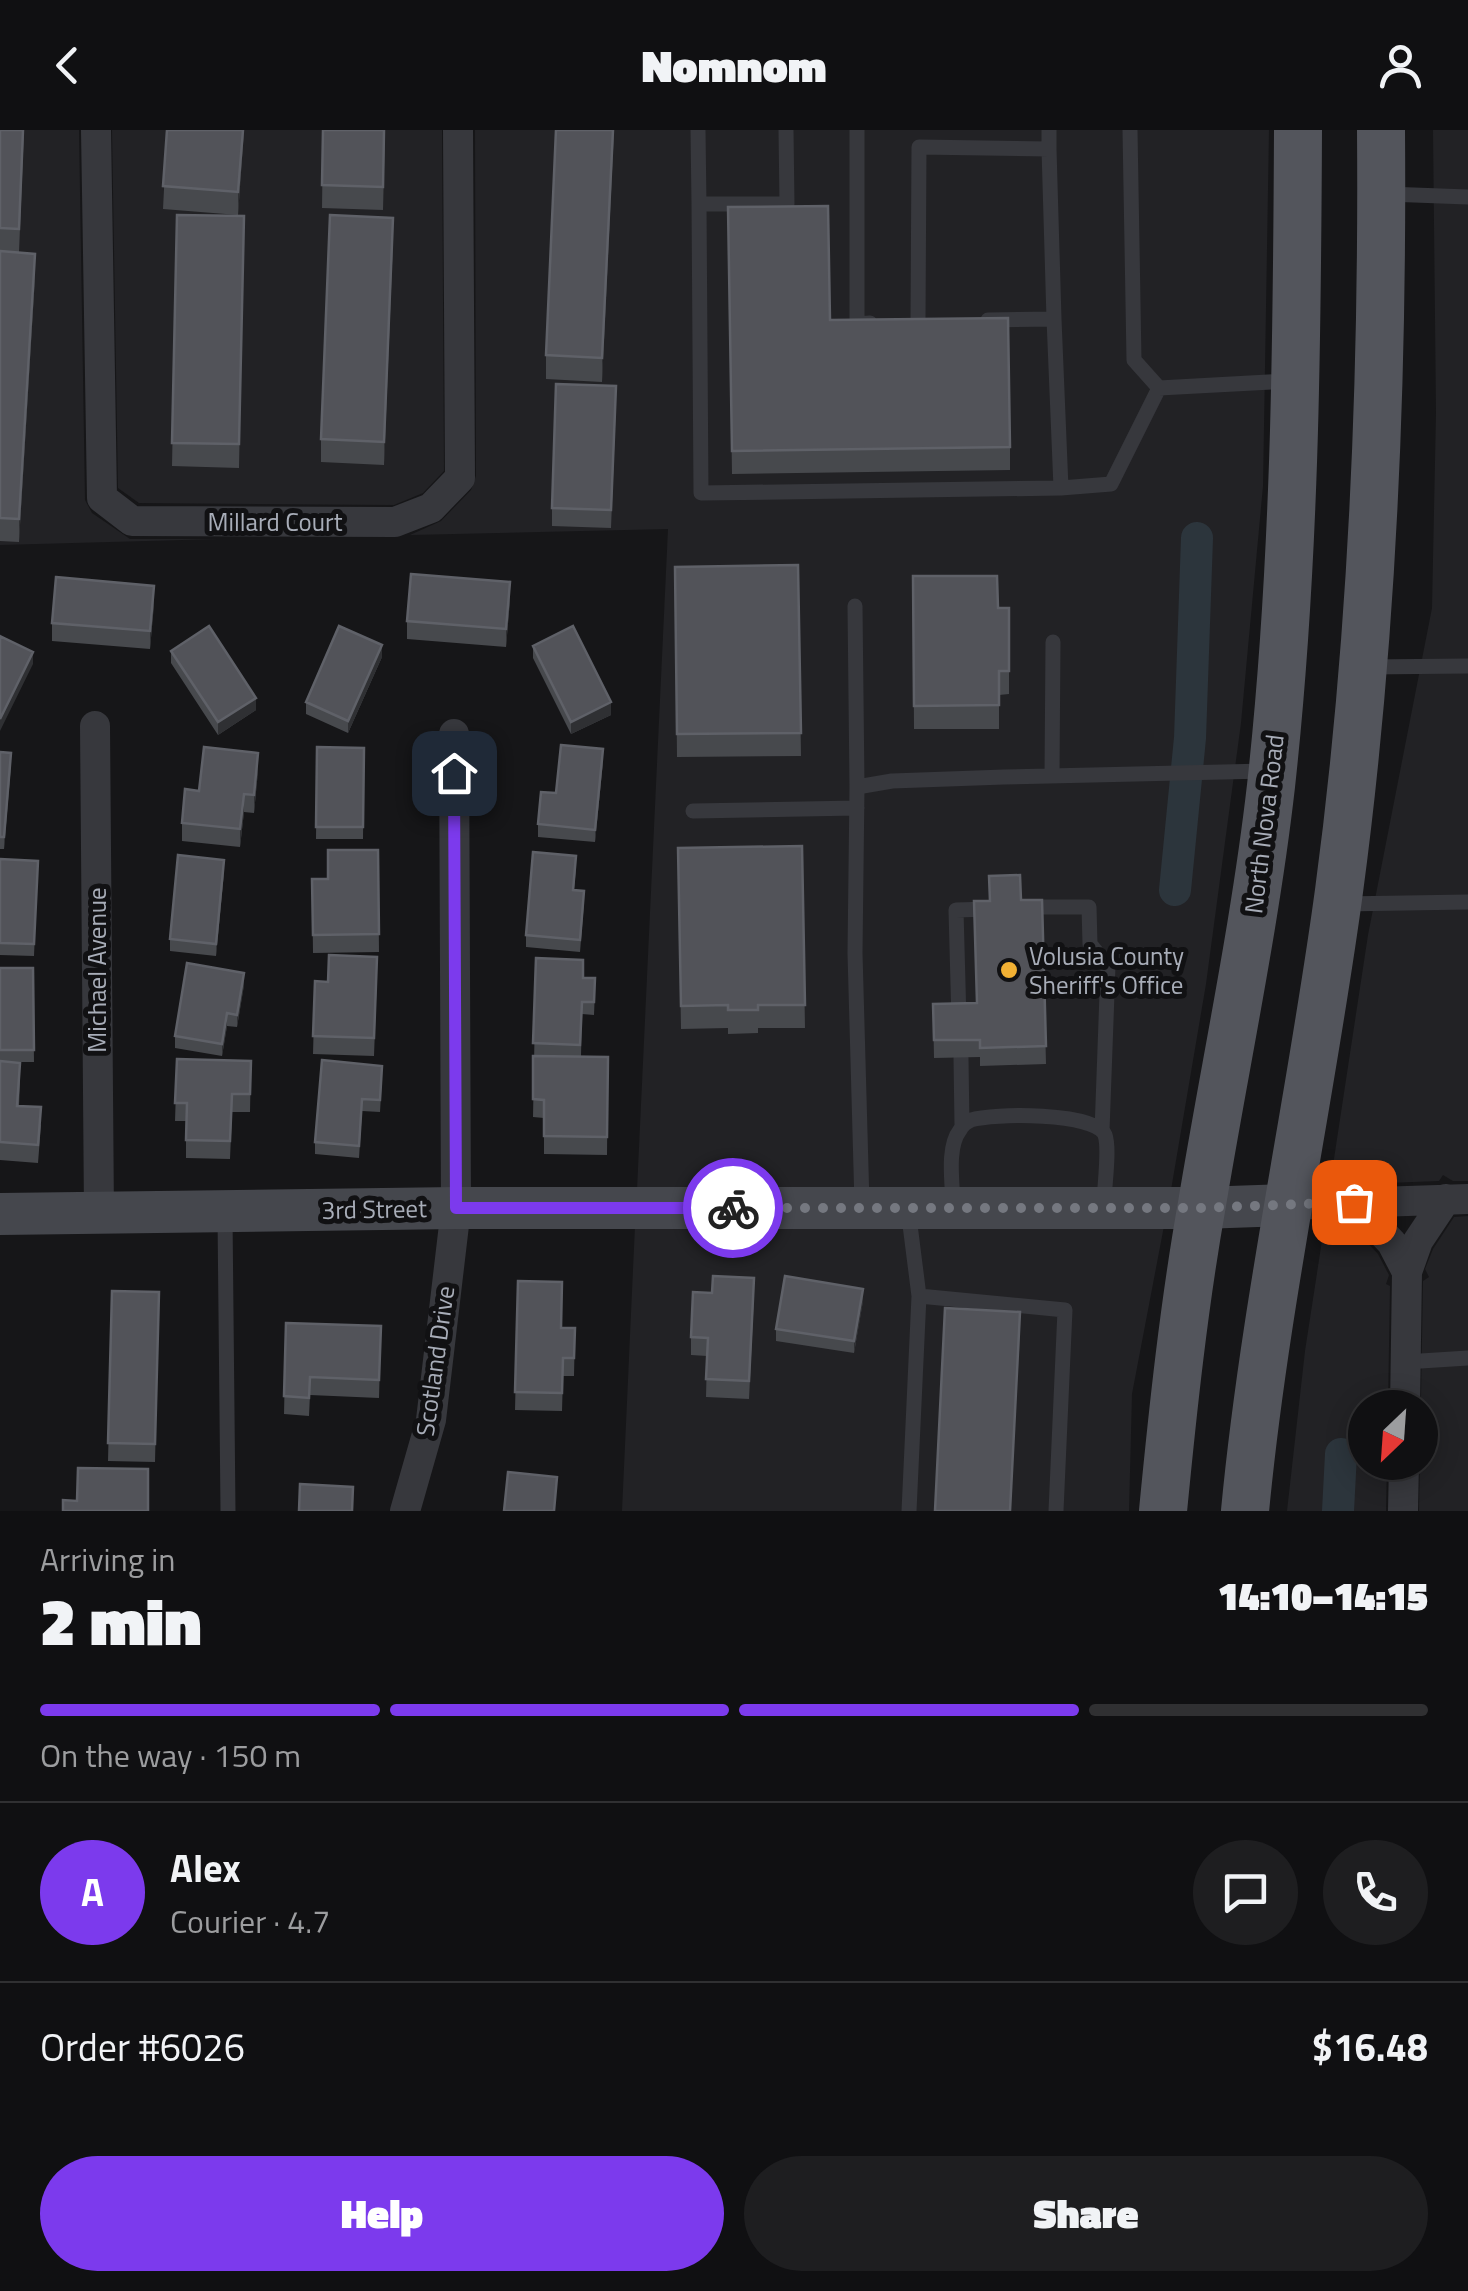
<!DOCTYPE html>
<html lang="en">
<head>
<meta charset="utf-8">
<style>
  :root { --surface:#101012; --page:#1e1e20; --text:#f1f3f6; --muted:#9c9d9f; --line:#303032; --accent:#7c3aed }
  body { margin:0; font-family:"Titillium Web",sans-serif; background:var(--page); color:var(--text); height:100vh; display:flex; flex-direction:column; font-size:38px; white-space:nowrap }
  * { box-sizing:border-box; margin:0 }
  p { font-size:32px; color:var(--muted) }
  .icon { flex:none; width:55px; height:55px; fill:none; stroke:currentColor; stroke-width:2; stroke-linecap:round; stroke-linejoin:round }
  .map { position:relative; height:1381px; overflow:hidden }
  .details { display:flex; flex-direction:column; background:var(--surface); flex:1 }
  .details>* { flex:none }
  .needle { width:65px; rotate:205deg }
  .fabs { position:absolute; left:1348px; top:1260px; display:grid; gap:20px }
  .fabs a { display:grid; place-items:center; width:90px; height:90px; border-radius:50%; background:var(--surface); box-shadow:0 5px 25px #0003,0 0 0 2px var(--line); font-size:50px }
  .pin { position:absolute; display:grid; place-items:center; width:85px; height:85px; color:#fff; margin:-42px; border-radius:20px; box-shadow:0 5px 15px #0006 }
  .courier { position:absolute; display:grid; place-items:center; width:100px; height:100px; margin:-50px; border:8px solid #7c3aed; border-radius:50%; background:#fff; color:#222; box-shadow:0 2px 12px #0007 }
  .headline em { font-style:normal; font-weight:800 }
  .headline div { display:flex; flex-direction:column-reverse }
  .headline { display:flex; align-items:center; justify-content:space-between; height:170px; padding:0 40px }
  h1 { font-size:65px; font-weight:800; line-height:75px }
  .bar { display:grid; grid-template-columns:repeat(4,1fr); gap:15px 10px; align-content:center; height:120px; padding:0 40px }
  .bar i { height:12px; border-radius:8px; background:var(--line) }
  .bar .on { background:var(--accent) }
  .bar p { grid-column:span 4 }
  .line { display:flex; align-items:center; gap:25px; padding:0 40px; border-top:2px solid var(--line) }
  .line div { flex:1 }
  .round { display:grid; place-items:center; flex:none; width:105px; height:105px; border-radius:52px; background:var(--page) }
  .cta { display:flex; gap:20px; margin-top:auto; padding:20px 40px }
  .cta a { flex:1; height:115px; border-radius:60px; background:var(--accent); color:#fff; font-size:40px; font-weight:800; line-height:115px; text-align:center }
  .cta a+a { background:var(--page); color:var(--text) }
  header { display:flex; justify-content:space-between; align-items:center; height:130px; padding:0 40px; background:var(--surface); font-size:45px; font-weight:800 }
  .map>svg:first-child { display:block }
</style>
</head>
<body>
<header><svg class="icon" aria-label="back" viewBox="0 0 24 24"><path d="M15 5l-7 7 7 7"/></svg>Nomnom<svg class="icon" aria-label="person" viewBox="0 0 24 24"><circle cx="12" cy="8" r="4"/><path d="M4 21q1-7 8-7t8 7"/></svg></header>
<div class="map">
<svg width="1468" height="1381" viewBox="0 0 1468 1381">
  <rect width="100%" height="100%" fill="#161618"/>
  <path fill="#222225" d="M0,0h79l6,370 7,13 38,26h90l-220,6z
    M112,0h330l2,341 -21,22 -29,12 -255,-2 -21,-15z
    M475,0h794l-6,356 -22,237 -35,261 -35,206h-534l31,-661 -258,6 31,-14 30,-31 5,-14z
    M1433,0h35v1051h-15l-10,-6 -4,6 -78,3 -7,-6 -6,6 -18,1 38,-250 64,-327 4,-195z
    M1468,1086v295h-49l4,-230 6,-4 -4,-8 8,-20 21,-32z
    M1346,1090l32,34 11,21 -3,9 4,2 -2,121 -23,1v54l22,1 -1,48h-99l18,-160 20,-130z
    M635,1096h529l-32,168 -3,117h-507z"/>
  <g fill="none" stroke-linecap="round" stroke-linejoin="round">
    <path stroke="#2c353c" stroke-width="32" d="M1175,760l15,-152 7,-200
      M1338,1381l3,-57"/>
    <path stroke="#37383d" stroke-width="15" d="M698,0l1,74h88l-1,-74
      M857,0v194l13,-1
      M1130,0l4,230 25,28
      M1049,19l5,170
      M1387,64l81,3
      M699,74l2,289 360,-5
      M988,190l66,-1 7,169 50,-4 48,-96 129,-7
      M918,191l1,-174 130,2v-19
      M855,476l2,181
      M1368,537l100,-1
      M1052,646l1,-134
      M693,681l164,-3
      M1342,774l126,-2
      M1024,777h65l1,37 18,22 -6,165
      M959,891l-3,-111 33,-1
      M961,928l1,68
      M862,1074l-7,-251 2,-166 35,-6 112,-4 262,-6
      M953,1076c0,-21 -7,-58 7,-76 2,-4 6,-8 11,-10 21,-7 125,-8 134,15 5,14 -1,53 -1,69
      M908,1079l11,87 146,14 -9,201
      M225,1085l3,296
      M1405,1232l63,-4
      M909,1381l10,-215"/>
    <path stroke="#37383d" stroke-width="30" d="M96,0l6,368 30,23 263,1 36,-14 29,-30 -2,-348
      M95,596l4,488
      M1353,1072l39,41 15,29
      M1286,1075l182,-6
      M1405,1278l2,-136 11,-31 28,-42
      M405,1381l26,-91 25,-212 -2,-474
      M1403,1381l1,-49"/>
    <path stroke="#45474d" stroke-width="42" d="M0,1084l456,-6h745l85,-3"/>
    <path stroke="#53555c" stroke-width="48" d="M1163,1381c10,-103 21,-206 39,-307 23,-139 53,-278 69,-418 24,-218 26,-436 27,-656
      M1245,1381c20,-209 66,-412 94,-620 34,-253 44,-506 42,-761"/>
  </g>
  <path fill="#47494d" d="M0,0h24l-5,122 16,25 -16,265 -19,-1z
    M167,0h77l-6,85 -75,-6z
    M323,0h62l-2,80 -61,-2z
    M614,0l-12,252 -56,-3v-24z
    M728,77l102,113 180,127v23l-278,4z
    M177,85l67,1 -5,252 -67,-2z
    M393,111l-9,224 -63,-3v-23z
    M616,274l-5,124 -59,-2v-18z
    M798,435l3,191 -124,1 -2,-190z
    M913,446l85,32h11v86l-10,1v34h-85z
    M510,470l-4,47 -99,-8v-18z
    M154,474l-4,45 -98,-8v-18z
    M533,516l78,69 -40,19 -38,-76z
    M171,521l85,59 -38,25 -47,-72z
    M382,527l-34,76 -42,-19v-12z
    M317,617l47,1 -1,91h-47z
    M0,622l11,13 -7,84h-4z
    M603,631l-8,81 -57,-5v-13l18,-31z
    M258,641l-4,42 -10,-1 -4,35 -58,-6v-18l17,-32z
    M802,716l3,182h-47v5l-30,1v-6l-47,1 -3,-181z
    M378,720l1,102 -66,1 -1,-74h16z
    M0,729l38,2 -4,95 -34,-1z
    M576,738l-2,22 10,13 -4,49 -54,-5v-12z
    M224,742l-8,84 -46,-5v-12z
    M1021,770h21l4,164 -66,2v-9l-46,1 -1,-54 43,-1z
    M536,828l47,20 12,12 -1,25 -12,-1 -1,42 27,1 -1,98 -63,-1v-36l-11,-1z
    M0,838h33l1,94h-20l6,19 -1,25 22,19 -3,38 -38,-3z
    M377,845l-3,81 -61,-2 2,-73 13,1z
    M244,855l-7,42 -10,-1 -5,30 -47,-8v-12z
    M177,929l74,2 -1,51h-18l-2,47 -44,-1v-37h-11z
    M382,948l-2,34 -18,-1 -3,47 -44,-4v-12z
    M518,1151l43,47h14l-1,48h-11l-1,35 -47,-1z
    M112,1161l47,1 -4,170 -47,-1z
    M754,1166l-5,103 -43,-2 1,-41 -16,-1v-18z
    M863,1171l-9,52 -78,-12v-12z
    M286,1193l95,3 -2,72 -69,-3 -1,21 -25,-2z"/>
  <path fill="#2f3033" d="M243,0h1l-6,85v-23z
    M613,0h1l-12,252v-24z
    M393,88v23l-9,224v-23z
    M35,124v23l-16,265v-23z
    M510,452v18l-4,47v-18z
    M154,456v18l-4,45v-18z
    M382,515v12l-34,76v-12z
    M33,522v12l-33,67v-12z
    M256,568v12l-38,25v-13z
    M611,572v13l-40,19v-12z
    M603,619v12l-8,81v-12z
    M11,623v12l-7,84v-12z
    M258,623v18l-4,42v-18z
    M244,664v18l-4,35v-18z
    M224,730v12l-8,84v-12z
    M244,843v12l-7,42v-12z
    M227,883v13l-5,30v-12z
    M863,1159v12l-9,52v-12z
    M1020,1182v23l-10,176z"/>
  <path fill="#525359" stroke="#5f6168" stroke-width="2.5" d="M0,0h23l-4,99 -19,-1z
    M167,0h76l-5,62 -75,-6z
    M323,0h61l-1,57 -61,-2z
    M556,0h57l-11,228 -56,-3z
    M828,76l2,114 178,-2 2,129 -278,4 -4,-244z
    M177,85l67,1 -5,228 -67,-1z
    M330,85l63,3 -9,224 -63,-3z
    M0,121l35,3 -16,265 -19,-1z
    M556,254l60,2 -5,124 -59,-2z
    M798,435l3,168 -124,1 -2,-167z
    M411,444l99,8 -4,47 -99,-8z
    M913,446h84l1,32h11v63h-10v34l-85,1z
    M56,447l98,9 -4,45 -98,-8z
    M209,496l47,72 -38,24 -47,-71z
    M339,496l43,19 -34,76 -42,-19z
    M573,496l38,76 -40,20 -38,-76z
    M0,506l33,16 -33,67z
    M561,615l42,4 -8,81 -57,-6 3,-32 15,1z
    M204,617l54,6 -4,42 -10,-1 -4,35 -58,-6 3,-34 14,2z
    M317,617l47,1 -1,79h-47z
    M0,622l11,1 -7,84h-4z
    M802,716l3,159h-47v5h-30v-5l-47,1 -3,-158z
    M328,720h50l1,84 -66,1 -1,-56h16z
    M533,722l43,4 -3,34 11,1 -4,49 -54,-5z
    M178,725l46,5 -8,84 -46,-5z
    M0,729l38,2 -4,83 -34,-1z
    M1020,745l1,25h21l4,146 -66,2v-8h-46l-1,-36 44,-1 -3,-102h16l-1,-25z
    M329,825l48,2 -3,81 -61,-2 2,-55 13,1z
    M536,828l47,2v18h12l-1,24h-12l-2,43 -47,-2z
    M187,833l57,10 -7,42 -10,-2 -5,31 -47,-8z
    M0,838h33l1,82h-34z
    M533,926l75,1 -1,80 -63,-1v-36l-11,-1z
    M177,929l74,2 -1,33h-18l-2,47 -44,-1 1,-37h-12z
    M322,930l60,6 -2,34 -18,-1 -3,47 -44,-4z
    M0,931l20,2 -3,43 24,1 -3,38 -38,-3z
    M713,1146l41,2 -5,103 -43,-2 2,-41 -17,-1 2,-45 19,1z
    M785,1146l78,13 -9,52 -78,-12z
    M518,1151l44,1 -1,46h14l-1,30h-11l-1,35 -47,-1z
    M112,1161l47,1 -4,152 -47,-1z
    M945,1178l75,4 -10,199h-75z
    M286,1193l95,3 -2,54 -69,-3 -1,21 -25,-2z
    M78,1338l70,1v42h-85v-11l14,1z
    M508,1342l49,5 -3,34h-50z
    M300,1354l53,3 -1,24h-53z"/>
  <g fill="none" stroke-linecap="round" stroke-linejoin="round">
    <path stroke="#757880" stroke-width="10" stroke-dasharray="0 18" d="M733,1078h468l153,-6"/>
    <path stroke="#7c3aed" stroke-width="12" d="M454,643l2,435h277"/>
  </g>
  <circle fill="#f2b134" stroke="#111113" stroke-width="4" cx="1009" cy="840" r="10"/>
  <g text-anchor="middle" stroke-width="10" stroke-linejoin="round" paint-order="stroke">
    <g font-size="25" fill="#a8adb8" stroke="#111113">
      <text x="275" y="401">Millard Court</text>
      <text transform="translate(1264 694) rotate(-83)" y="9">North Nova Road</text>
      <text transform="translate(97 840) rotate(-90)" y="9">Michael Avenue</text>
      <text transform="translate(374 1079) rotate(-1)" y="9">3rd Street</text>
      <text transform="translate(435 1231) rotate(-82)" y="9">Scotland Drive</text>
    </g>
    <g font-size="25" fill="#a8adb8" stroke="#111113" text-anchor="start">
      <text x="1029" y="835">Volusia County<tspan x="1029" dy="29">Sheriff's Office</tspan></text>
    </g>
  </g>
</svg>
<div class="fabs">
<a><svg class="needle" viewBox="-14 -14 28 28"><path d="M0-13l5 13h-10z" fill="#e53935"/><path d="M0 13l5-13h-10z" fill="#9c9d9f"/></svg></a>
</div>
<div class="pin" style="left:1354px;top:1072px;background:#ea580c"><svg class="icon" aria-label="bag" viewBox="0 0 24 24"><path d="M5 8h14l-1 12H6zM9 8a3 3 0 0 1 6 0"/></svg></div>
<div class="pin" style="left:454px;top:643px;background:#1f2937"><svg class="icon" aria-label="home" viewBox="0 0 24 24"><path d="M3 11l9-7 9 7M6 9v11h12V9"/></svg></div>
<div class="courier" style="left:733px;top:1078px"><svg class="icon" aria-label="bike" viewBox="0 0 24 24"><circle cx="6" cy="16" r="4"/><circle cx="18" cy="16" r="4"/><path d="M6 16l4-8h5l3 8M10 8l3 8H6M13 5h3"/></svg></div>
</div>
<section class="details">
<div class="headline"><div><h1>2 min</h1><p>Arriving in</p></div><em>14:10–14:15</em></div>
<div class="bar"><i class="on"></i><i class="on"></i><i class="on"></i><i></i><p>On the way · 150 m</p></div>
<div class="line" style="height:180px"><b class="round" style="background:var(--accent);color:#fff">A</b><div><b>Alex</b><p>Courier · 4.7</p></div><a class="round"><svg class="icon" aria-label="chat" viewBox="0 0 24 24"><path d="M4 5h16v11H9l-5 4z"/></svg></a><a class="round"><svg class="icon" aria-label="phone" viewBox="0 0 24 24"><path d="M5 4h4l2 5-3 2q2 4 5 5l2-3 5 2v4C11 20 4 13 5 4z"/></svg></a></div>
<div class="line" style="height:130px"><div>Order #6026</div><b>$16.48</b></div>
<div class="cta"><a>Help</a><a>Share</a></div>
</section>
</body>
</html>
